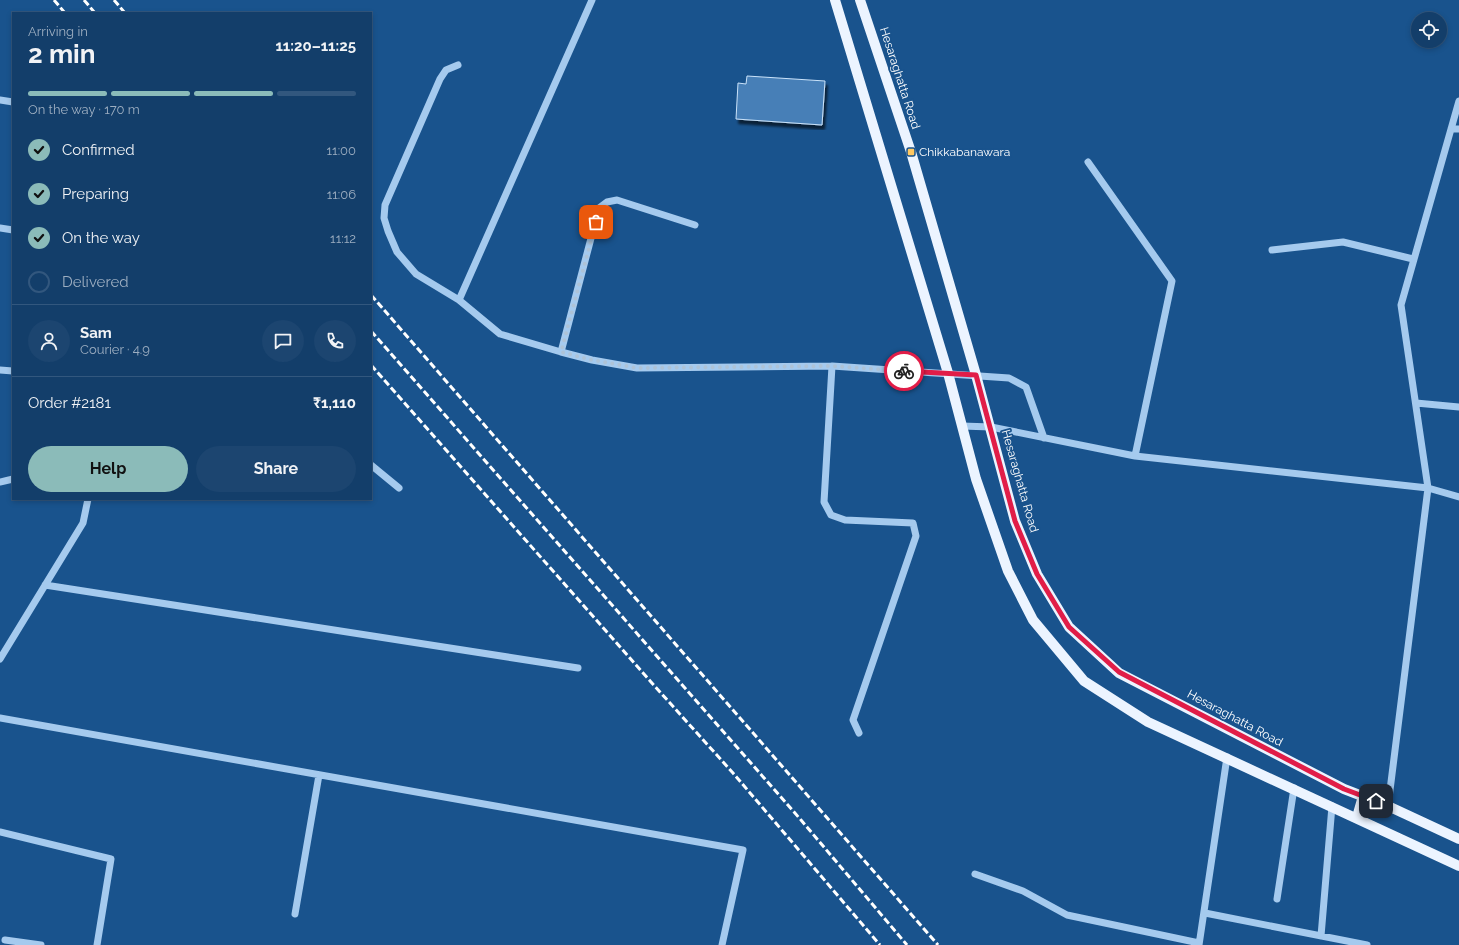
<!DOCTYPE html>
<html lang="en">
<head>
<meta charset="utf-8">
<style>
  :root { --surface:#133e6a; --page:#1c4570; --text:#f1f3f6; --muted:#9daec1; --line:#32577e; --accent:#8bbbb9 }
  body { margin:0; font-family:Raleway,sans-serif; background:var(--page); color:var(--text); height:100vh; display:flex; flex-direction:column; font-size:15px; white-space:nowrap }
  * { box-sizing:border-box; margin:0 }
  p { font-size:13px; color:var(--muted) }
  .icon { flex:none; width:22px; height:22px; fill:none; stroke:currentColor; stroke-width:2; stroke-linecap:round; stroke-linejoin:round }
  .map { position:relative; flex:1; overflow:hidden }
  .sheet { position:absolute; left:12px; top:12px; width:360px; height:488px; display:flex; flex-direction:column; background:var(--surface); border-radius:0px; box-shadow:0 2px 6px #0003,0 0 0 1px var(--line) }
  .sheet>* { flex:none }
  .buttons { position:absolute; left:1411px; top:12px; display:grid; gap:8px }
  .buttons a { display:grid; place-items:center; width:36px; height:36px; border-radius:50%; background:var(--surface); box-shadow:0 2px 6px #0003,0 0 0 1px var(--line); font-size:20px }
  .pin { position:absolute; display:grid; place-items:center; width:34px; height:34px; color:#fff; margin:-17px; border-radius:8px; box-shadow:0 2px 6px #0006 }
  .courier { position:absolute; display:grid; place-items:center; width:40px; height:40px; margin:-20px; border:3px solid #e11d48; border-radius:50%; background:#fff; color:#222; box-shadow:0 1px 5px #0007 }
  .head em { font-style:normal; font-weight:700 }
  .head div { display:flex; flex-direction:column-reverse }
  .head { display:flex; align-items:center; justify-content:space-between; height:68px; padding:0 16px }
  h1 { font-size:26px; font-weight:700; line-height:30px }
  .bar { display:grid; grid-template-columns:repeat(4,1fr); gap:6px 4px; align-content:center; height:48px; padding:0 16px }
  .bar i { height:5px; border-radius:3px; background:var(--line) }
  .bar .selected { background:var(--accent) }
  .bar p { grid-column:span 4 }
  .line { display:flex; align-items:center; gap:10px; padding:0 16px; border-top:1px solid var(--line) }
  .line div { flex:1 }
  .round { display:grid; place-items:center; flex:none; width:42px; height:42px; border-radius:21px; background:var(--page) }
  ol { padding:0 16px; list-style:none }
  li { display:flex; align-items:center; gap:12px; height:44px }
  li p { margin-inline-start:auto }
  li .icon { padding:4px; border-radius:50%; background:var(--accent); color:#111; stroke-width:4 }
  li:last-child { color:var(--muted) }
  li i { width:22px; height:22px; border:2px solid var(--line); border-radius:50% }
  .cta { display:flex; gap:8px; margin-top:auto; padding:8px 16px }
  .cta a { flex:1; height:46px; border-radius:24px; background:var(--accent); color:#111; font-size:16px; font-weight:700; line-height:46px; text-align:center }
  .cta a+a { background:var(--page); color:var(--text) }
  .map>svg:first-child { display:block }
</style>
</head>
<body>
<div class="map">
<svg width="1459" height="945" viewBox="0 0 1459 945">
  <defs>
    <filter id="shadow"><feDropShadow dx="2.5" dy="4.5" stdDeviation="1" flood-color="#0009"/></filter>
  </defs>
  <rect width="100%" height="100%" fill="#19538d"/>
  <path fill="#467fb7" stroke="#cbe3fa" filter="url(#shadow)" d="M747,76l78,5 -3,44 -86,-6 2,-36 8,1z"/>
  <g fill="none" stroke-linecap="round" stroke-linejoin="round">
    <path stroke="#a5caee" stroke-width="7" d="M458,65l-12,5 -6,9 -55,126 -1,13 4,13 9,21 19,22 43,26 41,34 61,18 31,8 45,8 195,-2 177,12 17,9 18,51
      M0,100l13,2
      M1451,129h8
      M1088,162l84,119 -37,175
      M0,228l13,2
      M1272,250l71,-8 70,17
      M459,300l133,-300
      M561,352l38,-144 8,-6 10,-2 78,25
      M832,366l-8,136 7,13 14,5 68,3 3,13 -63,184 6,13
      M0,370l13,1
      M1416,403l43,4
      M962,426l29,1 144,29 293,32 -27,-183 58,-204
      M371,465l28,23
      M0,482l13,-3
      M45,585l533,83
      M0,659l83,-136 5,-24
      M0,718l743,132 -21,95
      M1388,806l40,-318 31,9
      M0,832l111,27 -14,86
      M975,874l48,17 44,24 132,28
      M1277,899l17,-111
      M1205,913l162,32
      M295,914l24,-139
      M1321,936l11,-130
      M5,940l36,5
      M1199,945l28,-188"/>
    <path stroke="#ecf4ff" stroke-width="10" d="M835,0l113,373 28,106 32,92 25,49 51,61 64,41 311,144
      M860,0l51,152 65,223 39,146 22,53 32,53 50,46 225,116 44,17 71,33
      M1357,817l6,-21"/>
    <path stroke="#fff" stroke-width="3" stroke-dasharray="7 3" stroke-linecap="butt" d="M54,0l11,13
      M84,0l11,13
      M114,0l11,13
      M371,295l567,650
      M371,331l430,489 106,125
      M371,365l280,317 82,91 147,172"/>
  </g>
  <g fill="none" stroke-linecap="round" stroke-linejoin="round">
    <path stroke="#aec3d7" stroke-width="4" stroke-dasharray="0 7.2" d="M596,222l-35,130 31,8 45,8 195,-2 72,5"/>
    <path stroke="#e11d48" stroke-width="5" d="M904,371l72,4 39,146 22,53 32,53 50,45 225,117 32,12"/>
  </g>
  <rect fill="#ffc862" stroke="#19538d" stroke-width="1.5" x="907" y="148" width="8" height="8" rx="2"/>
  <g text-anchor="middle" stroke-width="3.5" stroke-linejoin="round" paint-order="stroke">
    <g font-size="12" fill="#fff" stroke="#19538d">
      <text transform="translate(900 78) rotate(72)" y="4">Hesaraghatta Road</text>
      <text transform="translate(1020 481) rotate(74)" y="4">Hesaraghatta Road</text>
      <text transform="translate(1235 718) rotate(28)" y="4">Hesaraghatta Road</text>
    </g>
    <g font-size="12" fill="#fff" stroke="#19538d" text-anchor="start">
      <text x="919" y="156">Chikkabanawara</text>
    </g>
  </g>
</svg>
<div class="buttons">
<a><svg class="icon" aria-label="locate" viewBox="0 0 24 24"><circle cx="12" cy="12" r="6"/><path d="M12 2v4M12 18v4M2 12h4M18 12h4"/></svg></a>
</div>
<div class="pin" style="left:596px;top:222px;background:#ea580c"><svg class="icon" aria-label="bag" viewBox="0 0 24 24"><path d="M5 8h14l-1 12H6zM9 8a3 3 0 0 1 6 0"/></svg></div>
<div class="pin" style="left:1376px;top:801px;background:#1f2937"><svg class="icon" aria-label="home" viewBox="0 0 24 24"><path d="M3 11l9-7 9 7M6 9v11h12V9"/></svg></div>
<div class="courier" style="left:904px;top:371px"><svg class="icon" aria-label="bike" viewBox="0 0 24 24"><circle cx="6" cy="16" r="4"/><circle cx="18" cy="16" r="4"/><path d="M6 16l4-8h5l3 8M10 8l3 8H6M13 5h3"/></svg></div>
<section class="sheet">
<div class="head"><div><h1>2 min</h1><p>Arriving in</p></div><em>11:20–11:25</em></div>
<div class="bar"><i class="selected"></i><i class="selected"></i><i class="selected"></i><i></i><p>On the way · 170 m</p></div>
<ol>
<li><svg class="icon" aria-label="check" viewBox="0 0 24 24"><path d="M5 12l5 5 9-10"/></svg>Confirmed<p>11:00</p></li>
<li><svg class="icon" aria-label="check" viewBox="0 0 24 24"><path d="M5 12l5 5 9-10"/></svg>Preparing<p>11:06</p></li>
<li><svg class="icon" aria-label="check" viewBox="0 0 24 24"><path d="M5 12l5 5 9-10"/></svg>On the way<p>11:12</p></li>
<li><i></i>Delivered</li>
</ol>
<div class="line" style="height:72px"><a class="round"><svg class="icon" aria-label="person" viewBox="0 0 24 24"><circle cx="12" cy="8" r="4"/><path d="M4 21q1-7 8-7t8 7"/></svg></a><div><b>Sam</b><p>Courier · 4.9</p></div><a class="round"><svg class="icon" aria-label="chat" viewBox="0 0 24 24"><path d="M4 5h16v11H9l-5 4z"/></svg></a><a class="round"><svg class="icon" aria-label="phone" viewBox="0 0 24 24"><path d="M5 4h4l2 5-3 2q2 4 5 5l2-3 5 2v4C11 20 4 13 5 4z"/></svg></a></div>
<div class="line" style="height:52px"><div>Order #2181</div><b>₹1,110</b></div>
<div class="cta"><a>Help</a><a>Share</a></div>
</section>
</div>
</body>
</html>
